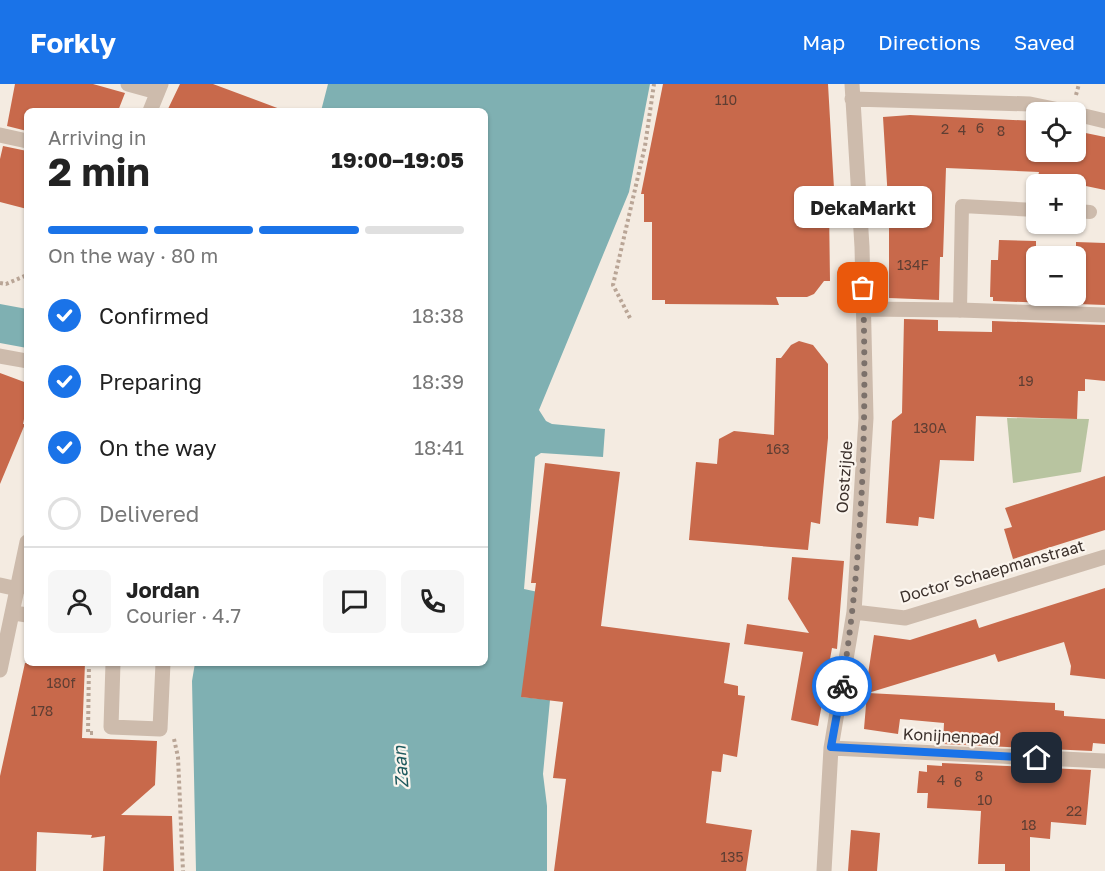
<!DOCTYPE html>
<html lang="en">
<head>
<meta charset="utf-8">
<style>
  :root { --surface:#fff; --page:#f6f6f6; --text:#222; --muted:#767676; --line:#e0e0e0; --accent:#1a73e8 }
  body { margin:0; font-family:"Golos Text",sans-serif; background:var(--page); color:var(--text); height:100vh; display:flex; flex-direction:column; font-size:22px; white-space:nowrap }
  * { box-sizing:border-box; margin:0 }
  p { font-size:20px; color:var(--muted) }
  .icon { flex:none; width:33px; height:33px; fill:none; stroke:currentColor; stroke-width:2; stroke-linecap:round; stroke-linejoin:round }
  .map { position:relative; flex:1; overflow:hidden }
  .details { position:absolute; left:24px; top:24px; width:464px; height:558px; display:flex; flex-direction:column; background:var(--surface); border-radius:9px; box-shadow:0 2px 4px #0004 }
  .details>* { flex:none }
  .controls { position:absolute; left:1026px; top:18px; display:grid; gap:12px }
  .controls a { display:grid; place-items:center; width:60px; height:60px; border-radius:9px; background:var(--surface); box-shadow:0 2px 4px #0004; font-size:30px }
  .pin { position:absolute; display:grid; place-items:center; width:51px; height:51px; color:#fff; margin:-26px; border-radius:12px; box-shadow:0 3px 9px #0006 }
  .courier { position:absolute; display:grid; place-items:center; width:60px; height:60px; margin:-30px; border:4px solid #1a73e8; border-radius:50%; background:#fff; color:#222; box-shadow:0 2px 8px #0007 }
  .bubble { position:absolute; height:42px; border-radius:9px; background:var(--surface); box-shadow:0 2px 4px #0004; font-size:20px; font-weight:700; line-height:42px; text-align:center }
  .overview em { font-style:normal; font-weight:700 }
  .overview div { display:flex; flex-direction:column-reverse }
  .overview { display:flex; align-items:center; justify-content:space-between; height:102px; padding:0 24px }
  h1 { font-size:39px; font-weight:700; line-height:45px }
  .bar { display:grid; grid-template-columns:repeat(4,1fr); gap:9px 6px; align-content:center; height:72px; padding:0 24px }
  .bar i { height:8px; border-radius:4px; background:var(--line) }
  .bar .on { background:var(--accent) }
  .bar p { grid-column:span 4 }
  .line { display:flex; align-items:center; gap:15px; padding:0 24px; border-top:2px solid var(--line) }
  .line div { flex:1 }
  .round { display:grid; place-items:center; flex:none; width:63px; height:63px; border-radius:9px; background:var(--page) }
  ol { padding:0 24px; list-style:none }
  li { display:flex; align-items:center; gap:18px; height:66px }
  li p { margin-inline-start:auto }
  li .icon { padding:6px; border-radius:50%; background:var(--accent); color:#fff; stroke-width:4 }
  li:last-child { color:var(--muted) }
  li i { width:33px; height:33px; border:3px solid var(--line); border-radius:50% }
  header { display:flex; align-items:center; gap:36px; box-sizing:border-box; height:84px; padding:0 30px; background:var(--accent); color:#fff }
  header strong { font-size:28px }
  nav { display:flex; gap:33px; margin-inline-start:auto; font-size:21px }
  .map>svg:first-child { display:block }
</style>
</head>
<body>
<header>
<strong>Forkly</strong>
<nav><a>Map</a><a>Directions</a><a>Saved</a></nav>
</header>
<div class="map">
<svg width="1105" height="787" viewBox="0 0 1105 787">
  <rect width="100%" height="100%" fill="#f4ebe1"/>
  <path fill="#b8c4a0" d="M1007,334l82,1 -8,53 -68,11z"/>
  <path fill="#7fb0b2" d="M328,0h322l-21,108 -90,218 7,11 6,3 53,5 -2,28 -62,-4 -6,4 -11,132 14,3 -16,105 28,3 -7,74 4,32v65h-351l-4,-190 3,-18h289v-552h-163z
    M0,220l27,5v39l-27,-5z"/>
  <path fill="#c8694b" d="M15,0h78l32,9 -7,18h-91v20l-20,-5z
    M180,0h33l67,25v2h-113z
    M663,0h165l7,122 -6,1 1,74h-6l-10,13 -7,3h-31l3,8 -114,-1v-4h-13v-78h-8v-28h-3z
    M910,31l126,6v31h40v-21l29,6v53l-67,-14 1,-4 -93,-4 -3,89h-3l-1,43 -50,-2v-81l-6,-100z
    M3,62l24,5v58l-27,-7v-43z
    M999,156l37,1v55h40v-54l29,1v62l-112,-4v-4h-3l1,-37h7z
    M904,235l34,1v11l54,1v-11l113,4v56l-20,-2v12h-7l-1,28 -101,-3 -2,45 -34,-1 -6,59 -15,-2 -1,9 -32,-3 6,-102 10,-8z
    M799,257l14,4 15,19v74l-8,86 -9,-2 -3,28 -119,-10 7,-78 21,2 2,-25 15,-8 40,4 2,-77h5l10,-13z
    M0,289l27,10v21l-4,20h2l-25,60z
    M545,379l75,9 -19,154 129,17 -6,40 14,3v9l7,1 -8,61 -14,-3 -2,18 -9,-1 -6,52 46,7 -6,41h-192l12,-92 -13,-1 10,-76 -42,-5 15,-114h-5z
    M1105,392v54l-92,29 -9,-30 8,-2 -7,-19z
    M792,473l52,4 -7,88 -5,-1 -14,78 -27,-6 12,-68 -59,-8 3,-20 62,9 -21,-34z
    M1105,504v91l-35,-4 1,-9 -7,-24 -66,20 -3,-8 -9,3 -118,36 187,10v7l9,1v5l41,3v25l-12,-1 -1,8 -149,-7 1,-21 -44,-4 -2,15 -34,-5 3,-36 -2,1 9,-59 36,5 66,-21 3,9z
    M25,579h60l-3,75 75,3 -2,44 -34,30 51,1 2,55h-71l2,-35 -14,2 1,-3 -55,-3 -1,39h-36v-95z
    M942,679l149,7 -5,55 -35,-3 -1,17 -20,-2v34h-25v-7h-27l3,-53 -54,-3 1,-15h-11l2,-22 8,1v-7l15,1z
    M851,746l29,3 -3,38h-29z"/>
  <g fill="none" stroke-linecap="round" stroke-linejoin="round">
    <path stroke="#b9a596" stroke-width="4" stroke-dasharray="3 3" stroke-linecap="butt" d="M1076,11l3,-11
      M0,199l6,1 21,-9
      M630,234l-17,-33 32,-139 9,-62
      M89,579l-1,70h7
      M174,655l4,18 5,114"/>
    <path stroke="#cdbbac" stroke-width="14" d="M1076,127l14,1
      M960,226l2,-104 74,4"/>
    <path stroke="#cdbbac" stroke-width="15" d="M960,226l145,5"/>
    <path stroke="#cdbbac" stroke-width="15" d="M128,0l29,8
      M852,15l178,5 39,8
      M1076,30l29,7
      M0,51l27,6
      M864,225l96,1
      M0,272l27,5
      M0,501l18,4
      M854,528l51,6 200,-61
      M14,529l13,2
      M113,579l-2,64 49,2 3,-66
      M831,664l274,13
      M824,787l7,-123 23,-136 12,-194 -4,-171 -10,-163"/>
    <path stroke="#cdbbac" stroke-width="15" d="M150,27l11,-27
      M0,586l27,-128"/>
  </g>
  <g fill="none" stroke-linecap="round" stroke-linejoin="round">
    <path stroke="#7c716b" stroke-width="6" stroke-dasharray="0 10.8" d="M842,602c21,-131 25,-265 21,-398"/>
    <path stroke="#1a73e8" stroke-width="8" d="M842,602l-11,61 206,11"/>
  </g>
  <g text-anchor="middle" stroke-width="4.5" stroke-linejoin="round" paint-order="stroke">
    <g font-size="14" fill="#5e3e33">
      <text x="726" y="21">110</text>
      <text x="980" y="49">6</text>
      <text x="945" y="50">2</text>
      <text x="962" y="51">4</text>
      <text x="1001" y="52">8</text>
      <text x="913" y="186">134F</text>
      <text x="1026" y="302">19</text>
      <text x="930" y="349">130A</text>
      <text x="778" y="370">163</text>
      <text x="61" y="604">180f</text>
      <text x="42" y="632">178</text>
      <text x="979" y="697">8</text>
      <text x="941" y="701">4</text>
      <text x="958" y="703">6</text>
      <text x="985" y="721">10</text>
      <text x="1074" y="732">22</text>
      <text x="1029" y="746">18</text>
      <text x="732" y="778">135</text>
    </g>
    <g font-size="16" fill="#3b302b" stroke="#fbf5ee">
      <text transform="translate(844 393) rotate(-86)" y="6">Oostzijde</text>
      <text transform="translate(992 487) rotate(-16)" y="6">Doctor Schaepmanstraat</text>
      <text transform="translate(951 652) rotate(3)" y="6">Konijnenpad</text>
    </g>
    <g font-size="18" font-style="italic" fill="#1f5a5e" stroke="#fbf5ee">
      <text transform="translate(401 683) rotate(-94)" y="6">Zaan</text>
    </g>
  </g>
</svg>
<div class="controls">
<a><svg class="icon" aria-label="locate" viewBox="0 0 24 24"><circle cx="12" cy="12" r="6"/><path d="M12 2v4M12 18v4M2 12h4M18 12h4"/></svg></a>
<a>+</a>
<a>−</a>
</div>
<div class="pin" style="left:863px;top:204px;background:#ea580c"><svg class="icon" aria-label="bag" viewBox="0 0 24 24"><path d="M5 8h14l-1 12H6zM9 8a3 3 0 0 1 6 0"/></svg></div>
<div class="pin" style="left:1037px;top:674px;background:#1f2937"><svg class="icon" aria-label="home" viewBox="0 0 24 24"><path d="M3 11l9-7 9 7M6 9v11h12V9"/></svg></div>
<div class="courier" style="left:842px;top:602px"><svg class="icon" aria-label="bike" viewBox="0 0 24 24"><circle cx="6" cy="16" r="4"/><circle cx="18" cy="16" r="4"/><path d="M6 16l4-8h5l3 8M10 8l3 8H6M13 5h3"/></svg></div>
<div class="bubble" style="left:794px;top:102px;width:138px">DekaMarkt</div>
<section class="details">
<div class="overview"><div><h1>2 min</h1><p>Arriving in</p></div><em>19:00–19:05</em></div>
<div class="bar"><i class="on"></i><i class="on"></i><i class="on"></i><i></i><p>On the way · 80 m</p></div>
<ol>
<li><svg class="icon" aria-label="check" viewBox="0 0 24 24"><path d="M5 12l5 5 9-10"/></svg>Confirmed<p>18:38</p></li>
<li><svg class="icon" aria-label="check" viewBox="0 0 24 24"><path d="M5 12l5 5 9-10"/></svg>Preparing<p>18:39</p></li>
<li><svg class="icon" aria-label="check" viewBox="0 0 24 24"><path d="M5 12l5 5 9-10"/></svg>On the way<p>18:41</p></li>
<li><i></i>Delivered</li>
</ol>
<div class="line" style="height:108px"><a class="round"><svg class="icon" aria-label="person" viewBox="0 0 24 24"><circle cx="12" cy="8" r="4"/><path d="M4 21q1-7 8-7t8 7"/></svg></a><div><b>Jordan</b><p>Courier · 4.7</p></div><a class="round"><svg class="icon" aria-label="chat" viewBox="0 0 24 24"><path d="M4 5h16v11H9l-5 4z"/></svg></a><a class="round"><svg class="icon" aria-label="phone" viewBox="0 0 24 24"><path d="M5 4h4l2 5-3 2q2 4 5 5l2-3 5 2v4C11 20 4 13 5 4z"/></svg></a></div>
</section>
</div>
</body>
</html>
